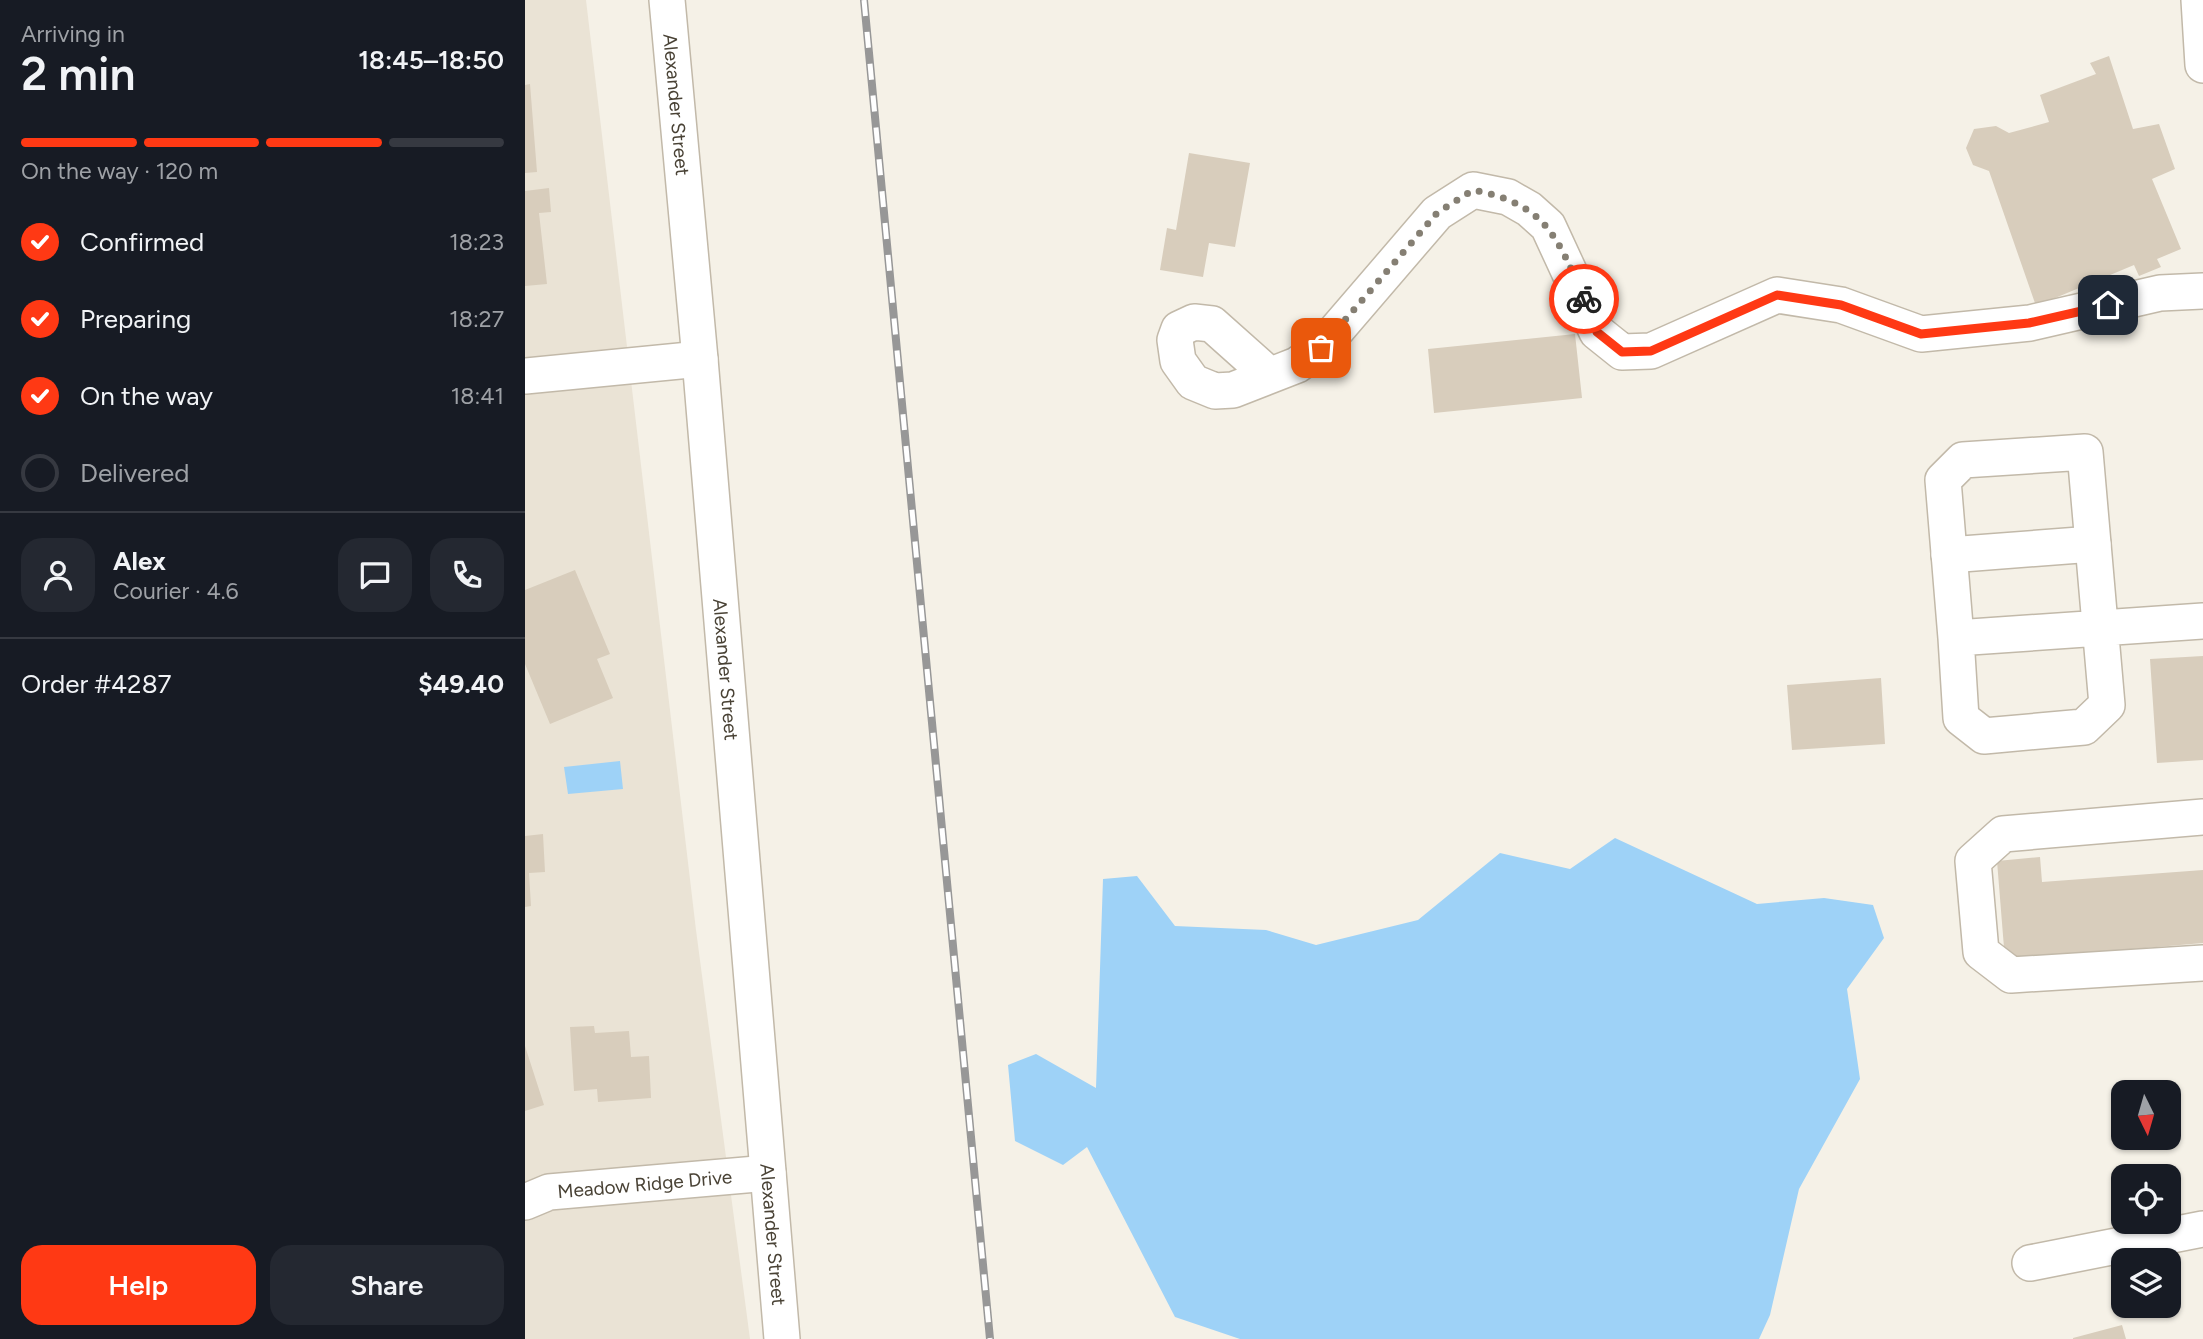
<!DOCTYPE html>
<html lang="en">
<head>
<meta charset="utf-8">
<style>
  :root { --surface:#171b24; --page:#242831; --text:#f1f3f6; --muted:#9ea1a6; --line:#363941; --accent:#ff3914 }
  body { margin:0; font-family:Figtree,sans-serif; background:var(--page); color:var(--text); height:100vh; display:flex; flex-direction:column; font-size:26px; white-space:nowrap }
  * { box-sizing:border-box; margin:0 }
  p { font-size:23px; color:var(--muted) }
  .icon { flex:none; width:38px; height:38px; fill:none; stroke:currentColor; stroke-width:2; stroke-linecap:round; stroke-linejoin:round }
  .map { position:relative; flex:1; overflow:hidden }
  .side { display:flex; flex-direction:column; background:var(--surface); width:525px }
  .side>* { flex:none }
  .needle { width:46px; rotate:175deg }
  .fabs { position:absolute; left:1586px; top:1080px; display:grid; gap:14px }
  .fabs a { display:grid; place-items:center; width:70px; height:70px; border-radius:14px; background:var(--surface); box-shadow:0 2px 5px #0004; font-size:35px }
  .pin { position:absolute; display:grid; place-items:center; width:60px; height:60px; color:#fff; margin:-30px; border-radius:14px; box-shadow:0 4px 10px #0006 }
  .courier { position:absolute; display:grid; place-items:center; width:70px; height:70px; margin:-35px; border:5px solid #ff3914; border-radius:50%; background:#fff; color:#222; box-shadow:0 2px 9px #0007 }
  .head em { font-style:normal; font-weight:600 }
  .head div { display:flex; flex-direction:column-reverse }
  .head { display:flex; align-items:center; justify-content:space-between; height:119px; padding:0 21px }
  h1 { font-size:46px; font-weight:600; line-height:52px }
  .bar { display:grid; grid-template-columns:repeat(4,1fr); gap:10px 7px; align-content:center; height:84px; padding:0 21px }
  .bar i { height:9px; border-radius:5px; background:var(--line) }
  .bar .current { background:var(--accent) }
  .bar p { grid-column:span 4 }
  .line { display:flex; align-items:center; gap:18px; padding:0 21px; border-top:2px solid var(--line) }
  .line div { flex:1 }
  .round { display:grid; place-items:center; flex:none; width:74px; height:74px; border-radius:21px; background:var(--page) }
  ol { padding:0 21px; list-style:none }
  li { display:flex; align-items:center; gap:21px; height:77px }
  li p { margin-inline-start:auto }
  li .icon { padding:7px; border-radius:50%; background:var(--accent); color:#fff; stroke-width:4 }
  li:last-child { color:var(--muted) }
  li i { width:38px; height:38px; border:4px solid var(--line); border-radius:50% }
  .action { display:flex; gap:14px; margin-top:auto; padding:14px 21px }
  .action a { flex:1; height:80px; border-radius:21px; background:var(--accent); color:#fff; font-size:28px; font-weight:600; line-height:80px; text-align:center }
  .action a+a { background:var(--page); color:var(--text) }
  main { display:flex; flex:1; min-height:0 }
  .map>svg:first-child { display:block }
</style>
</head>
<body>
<main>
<section class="side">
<div class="head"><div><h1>2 min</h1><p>Arriving in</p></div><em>18:45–18:50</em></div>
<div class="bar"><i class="current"></i><i class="current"></i><i class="current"></i><i></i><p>On the way · 120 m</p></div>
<ol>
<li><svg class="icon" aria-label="check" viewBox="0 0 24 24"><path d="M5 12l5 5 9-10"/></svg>Confirmed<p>18:23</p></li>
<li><svg class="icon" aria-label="check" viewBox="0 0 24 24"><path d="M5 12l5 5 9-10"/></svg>Preparing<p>18:27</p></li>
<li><svg class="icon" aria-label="check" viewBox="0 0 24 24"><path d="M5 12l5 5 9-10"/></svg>On the way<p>18:41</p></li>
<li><i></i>Delivered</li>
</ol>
<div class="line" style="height:126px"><a class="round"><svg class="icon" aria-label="person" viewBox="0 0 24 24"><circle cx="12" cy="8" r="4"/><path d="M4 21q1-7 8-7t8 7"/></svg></a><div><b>Alex</b><p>Courier · 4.6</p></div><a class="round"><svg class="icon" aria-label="chat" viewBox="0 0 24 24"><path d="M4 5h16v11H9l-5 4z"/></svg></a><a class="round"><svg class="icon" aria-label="phone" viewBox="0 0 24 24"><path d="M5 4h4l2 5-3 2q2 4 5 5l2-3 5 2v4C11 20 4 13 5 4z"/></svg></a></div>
<div class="line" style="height:91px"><div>Order #4287</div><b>$49.40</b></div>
<div class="action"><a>Help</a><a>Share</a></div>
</section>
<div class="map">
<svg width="1678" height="1339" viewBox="0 0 1678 1339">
  <rect width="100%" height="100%" fill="#f5f1e7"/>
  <path fill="#eae3d5" d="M0,0h61l110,930 54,409h-225z"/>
  <path fill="#9ed2f7" d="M95,761l3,28 -55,5 -4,-27z
    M1090,838l142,66 67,-6 49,7 11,33 -37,51 13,90 -61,110 -29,126 -11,24h-519l-65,-22 -88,-170 -24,18 -48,-24 -7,-76 28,-11 60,34 7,-209 34,-3 38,50 91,4 50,15 102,-25 82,-67 70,16z"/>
  <path fill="#d8cdbc" d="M1584,56l24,73 26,-5 16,45 -23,10 29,70 -24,10 4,8 -22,9 -5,-11 -98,41 -47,-135 -16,-6 -7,-17 8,-19 22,-3 13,7 40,-11 -9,-27 56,-21 -6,-11z
    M5,84l7,88 -12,1v-88z
    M664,153l61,10 -15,84 -26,-4 -6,34 -43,-7 7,-42 9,2z
    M24,188l2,24 -12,1 8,71 -22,2v-95z
    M1050,334l7,64 -148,15 -6,-64z
    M50,570l35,84 -13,5 16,39 -63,26 -25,-60v-74z
    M1678,656v104l-46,3 -7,-104z
    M1356,678l4,66 -93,6 -5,-65z
    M18,834l2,38 -16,1 2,33 -6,1v-71z
    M1515,857l2,25 161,-12v73l-198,17 -8,-99z
    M69,1026l1,7 34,-2 2,26 18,-1 2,42 -53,4 -1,-13 -23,2 -4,-64z
    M0,1046l19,59 -19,6z
    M1597,1325l4,14h-53v-1z"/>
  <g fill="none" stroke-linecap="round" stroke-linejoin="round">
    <defs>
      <g id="minor">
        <path id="s1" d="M142,0l33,359 82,980"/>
        <path d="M1674,0l4,65"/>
        <path d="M743,374l-56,-50 -18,-2 -15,7 -4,11 3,21 15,21 22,9 18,-1 64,-25 24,-17 116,-135 36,-23 35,7 21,12 19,17 49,106 25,20 29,-1 126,-56 64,10 80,29 109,-11 130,-30 43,-2"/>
        <path d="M0,376l175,-17"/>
        <path d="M1424,555l144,-11"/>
        <path d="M1431,638l5,80 23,18 100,-9 23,-22 -22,-253 -122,8 -20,20 13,158 247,-17"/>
        <path d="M1678,817l-200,17 -30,27 8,91 30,23 192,-12"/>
        <path id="s2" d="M0,1202l24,-10 219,-19"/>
        <path d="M1505,1263l173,-34"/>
      </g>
    </defs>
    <use href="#minor" stroke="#c2b9a9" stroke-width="38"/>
    <use href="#minor" stroke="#fff" stroke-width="35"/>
    <defs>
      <path id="rail" d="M339,0l126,1339"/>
    </defs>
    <use href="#rail" stroke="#979797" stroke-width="8"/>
    <use href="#rail" stroke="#fff" stroke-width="5" stroke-dasharray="16" stroke-linecap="butt"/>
  </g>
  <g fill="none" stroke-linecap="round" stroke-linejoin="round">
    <path stroke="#857f73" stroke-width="7" stroke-dasharray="0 12.6" d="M796,348l116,-135 36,-23c72,14 84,45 111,109"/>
    <path stroke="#ff3914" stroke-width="9" d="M1059,299l13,33 25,20 29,-1 126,-56 64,10 80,29 108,-11 79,-18"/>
  </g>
  <g text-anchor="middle" stroke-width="7" stroke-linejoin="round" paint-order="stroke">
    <g font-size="19" fill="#494235" stroke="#fff">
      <text dy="7" stroke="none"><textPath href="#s1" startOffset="105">Alexander Street</textPath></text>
      <text dy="7" stroke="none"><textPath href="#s1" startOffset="672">Alexander Street</textPath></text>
      <text dy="7" stroke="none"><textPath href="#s2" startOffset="122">Meadow Ridge Drive</textPath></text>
      <text dy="7" stroke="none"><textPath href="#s1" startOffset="1239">Alexander Street</textPath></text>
    </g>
  </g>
</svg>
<div class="fabs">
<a><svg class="needle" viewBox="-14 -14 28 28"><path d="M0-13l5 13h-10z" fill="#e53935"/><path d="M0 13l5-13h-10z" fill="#9ea1a6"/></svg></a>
<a><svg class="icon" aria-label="locate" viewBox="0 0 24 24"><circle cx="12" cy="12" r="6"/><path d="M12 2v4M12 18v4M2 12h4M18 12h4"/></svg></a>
<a><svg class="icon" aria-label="layers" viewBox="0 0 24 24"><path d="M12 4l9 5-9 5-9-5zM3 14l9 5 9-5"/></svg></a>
</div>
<div class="pin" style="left:796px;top:348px;background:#ea580c"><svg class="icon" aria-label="bag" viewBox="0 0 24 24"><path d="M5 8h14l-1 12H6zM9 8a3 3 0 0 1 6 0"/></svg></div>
<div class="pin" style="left:1583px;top:305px;background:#1f2937"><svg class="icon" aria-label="home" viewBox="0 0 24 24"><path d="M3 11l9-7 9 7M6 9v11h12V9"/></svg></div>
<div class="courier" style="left:1059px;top:299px"><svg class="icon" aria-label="bike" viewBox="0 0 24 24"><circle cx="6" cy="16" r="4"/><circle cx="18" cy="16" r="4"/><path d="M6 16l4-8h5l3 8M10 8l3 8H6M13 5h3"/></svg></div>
</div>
</main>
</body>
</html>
